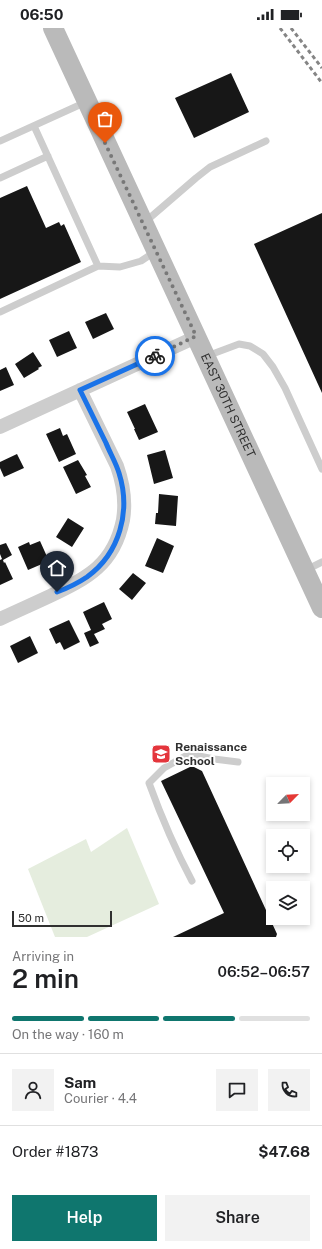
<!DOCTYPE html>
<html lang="en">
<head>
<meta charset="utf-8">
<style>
  :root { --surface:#fff; --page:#f2f2f2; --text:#202124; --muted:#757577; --line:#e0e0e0; --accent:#0f766e }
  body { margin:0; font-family:"Public Sans",sans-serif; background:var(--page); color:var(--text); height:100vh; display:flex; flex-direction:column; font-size:15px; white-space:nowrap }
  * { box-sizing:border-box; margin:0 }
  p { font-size:13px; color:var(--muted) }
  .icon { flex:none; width:22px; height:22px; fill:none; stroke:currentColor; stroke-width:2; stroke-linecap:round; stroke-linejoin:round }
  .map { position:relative; height:909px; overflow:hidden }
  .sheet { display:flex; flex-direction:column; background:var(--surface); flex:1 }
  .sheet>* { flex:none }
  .needle { width:26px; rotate:66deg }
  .controls { position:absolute; left:266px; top:749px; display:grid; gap:8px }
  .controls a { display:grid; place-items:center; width:44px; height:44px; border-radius:0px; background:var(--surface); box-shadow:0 2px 6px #0003; font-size:20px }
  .scale { position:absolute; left:12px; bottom:10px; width:100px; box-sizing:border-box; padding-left:4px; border:2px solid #303030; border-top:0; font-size:11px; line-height:14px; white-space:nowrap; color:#303030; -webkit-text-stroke:3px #fff; paint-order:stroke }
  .pin { position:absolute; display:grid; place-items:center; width:34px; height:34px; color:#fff; margin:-41px -17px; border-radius:50% 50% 50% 0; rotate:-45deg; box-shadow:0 0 4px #0007 }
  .pin .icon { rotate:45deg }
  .courier { position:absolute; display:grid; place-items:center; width:40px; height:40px; margin:-20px; border:3px solid #1a73e8; border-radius:50%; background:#fff; color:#222; box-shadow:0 1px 5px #0007 }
  .summary em { font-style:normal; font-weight:600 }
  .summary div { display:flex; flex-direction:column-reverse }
  .summary { display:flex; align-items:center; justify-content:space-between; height:68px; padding:0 12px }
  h1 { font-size:26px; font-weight:600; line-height:30px }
  .bar { display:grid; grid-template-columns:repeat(4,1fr); gap:6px 4px; align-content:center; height:48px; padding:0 12px }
  .bar i { height:5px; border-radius:3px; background:var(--line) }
  .bar .on { background:var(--accent) }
  .bar p { grid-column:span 4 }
  .line { display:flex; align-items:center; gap:10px; padding:0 12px; border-top:1px solid var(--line) }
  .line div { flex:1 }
  .round { display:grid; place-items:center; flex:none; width:42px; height:42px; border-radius:0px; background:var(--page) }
  .primary-button { display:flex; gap:8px; margin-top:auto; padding:8px 12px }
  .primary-button a { flex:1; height:46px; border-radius:0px; background:var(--accent); color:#fff; font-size:16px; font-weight:600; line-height:46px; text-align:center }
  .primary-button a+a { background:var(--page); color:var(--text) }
  .status { display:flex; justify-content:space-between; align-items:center; height:28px; padding:0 20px; background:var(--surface); direction:ltr }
  .status svg { height:11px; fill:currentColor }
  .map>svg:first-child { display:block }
</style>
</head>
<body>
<div class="status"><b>06:50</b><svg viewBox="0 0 49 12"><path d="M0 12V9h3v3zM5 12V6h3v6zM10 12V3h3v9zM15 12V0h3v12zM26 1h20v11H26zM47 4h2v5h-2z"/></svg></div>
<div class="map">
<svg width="322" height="909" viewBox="0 0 322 909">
  <rect width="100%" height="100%" fill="#fff"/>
  <path fill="#e5edde" d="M127,800l32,76 -72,33h-32l-27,-68 58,-30 5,13z"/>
  <path fill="#171717" d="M231,45l18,39 -55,26 -19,-40z
    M27,158l19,42 13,-6 2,4 3,-2 17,38 -81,37v-101z
    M322,185v180l-68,-149z
    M106,285l8,16 -21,10 -8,-17z
    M69,303l8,17 -20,9 -8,-17z
    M33,324l9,14 -4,2 1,1 -15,9 -9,-14z
    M6,339l8,18 -14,6v-21z
    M145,376l13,28 -19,8 -5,-11h1l-8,-17z
    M60,400l3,8 4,-2 9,20 -17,8 -13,-28z
    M165,422l8,28 -19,6 -7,-29z
    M17,426l7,14 -20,9 -4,-9v-6z
    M78,432l9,15 -2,1 6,11 -15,7 -13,-27z
    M159,466l19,2 -2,30 -21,-2 1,-11h2z
    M68,490l16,10 -12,19 -16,-10z
    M157,510l17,8 -11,27 -18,-7z
    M40,513l9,20 -21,9 -10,-23 11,-5 1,3z
    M6,515l6,12 -9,5 1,3 1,-1 8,17 -13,6v-25l2,-1 -2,-5v-9z
    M133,545l13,10 -14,17 -13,-11z
    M104,574l8,17 -10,5 3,5 -11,5 5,9 -9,4 -6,-14 7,-3 -8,-18z
    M69,592l11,22 -16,8 -4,-8 -4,2 -7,-15z
    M30,608l8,17 -20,10 -8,-17z
    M192,738l10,5 75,163 -1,3h-103l51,-24 -63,-132z"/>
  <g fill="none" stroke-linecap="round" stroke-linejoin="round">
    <path stroke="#cdcdcd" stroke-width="7" d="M0,113l86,-39
      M0,150l48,-22
      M145,194l51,-44 14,-11 56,-26
      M98,238l22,1 21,-6 15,-10
      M0,284l98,-46 -64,-140
      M207,328l32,-12 11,2 13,8 10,13 12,21 37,81
      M306,542l16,-8
      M192,853c-17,-32 -31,-65 -43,-98l15,-15 25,-14 25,5 24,3"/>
    <path stroke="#cdcdcd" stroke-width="14" d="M0,399l196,-90
      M0,591c17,-8 33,-15 50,-23 38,-18 64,-32 73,-76 3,-18 0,-37 -6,-54l-37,-76"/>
    <path stroke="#bababa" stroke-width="20" id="s1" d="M53,0l269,580"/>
    <path stroke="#858585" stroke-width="3" stroke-dasharray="4 3" stroke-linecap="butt" d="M280,0l42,55
      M291,0l31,40"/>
  </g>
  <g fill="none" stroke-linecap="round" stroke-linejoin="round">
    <path stroke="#787878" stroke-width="4" stroke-dasharray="0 7.2" d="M105,115l91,193 -41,20"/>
    <path stroke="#1a73e8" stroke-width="5" d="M57,564c11,-4 21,-9 30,-15 33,-24 44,-66 32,-104 -3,-10 -9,-20 -13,-30 -9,-18 -17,-35 -26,-53l75,-34"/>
  </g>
  <defs>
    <symbol id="school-square" viewBox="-11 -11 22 22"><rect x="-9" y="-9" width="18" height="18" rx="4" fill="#e4353c" stroke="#fff"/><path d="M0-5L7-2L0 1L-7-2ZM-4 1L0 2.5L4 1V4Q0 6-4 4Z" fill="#fff"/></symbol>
  </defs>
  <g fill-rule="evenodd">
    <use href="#school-square" x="150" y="715" width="22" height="22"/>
  </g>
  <g text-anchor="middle" stroke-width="4" stroke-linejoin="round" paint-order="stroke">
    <g font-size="12" fill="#303030" stroke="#fff">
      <text dy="4" stroke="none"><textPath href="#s1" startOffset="416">EAST 30TH STREET</textPath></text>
    </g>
    <g font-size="12" font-weight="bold" fill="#303030" stroke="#fff" text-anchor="start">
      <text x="175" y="723">Renaissance<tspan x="175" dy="14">School</tspan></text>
    </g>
  </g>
</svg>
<div class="controls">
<a><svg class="needle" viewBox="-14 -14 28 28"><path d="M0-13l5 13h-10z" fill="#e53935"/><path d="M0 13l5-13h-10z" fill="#757577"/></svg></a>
<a><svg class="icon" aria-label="locate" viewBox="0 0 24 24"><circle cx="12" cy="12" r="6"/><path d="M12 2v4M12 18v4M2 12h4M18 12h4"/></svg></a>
<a><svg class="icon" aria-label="layers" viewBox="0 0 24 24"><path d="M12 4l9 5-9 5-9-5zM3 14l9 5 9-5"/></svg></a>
</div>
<div class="scale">50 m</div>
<div class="pin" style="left:105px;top:115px;background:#ea580c"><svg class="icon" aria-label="bag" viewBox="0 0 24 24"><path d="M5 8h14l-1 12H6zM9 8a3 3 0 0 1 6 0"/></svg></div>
<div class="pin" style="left:57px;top:564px;background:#1f2937"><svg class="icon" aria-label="home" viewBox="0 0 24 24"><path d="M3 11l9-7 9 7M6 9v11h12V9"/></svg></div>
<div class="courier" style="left:155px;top:328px"><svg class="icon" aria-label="bike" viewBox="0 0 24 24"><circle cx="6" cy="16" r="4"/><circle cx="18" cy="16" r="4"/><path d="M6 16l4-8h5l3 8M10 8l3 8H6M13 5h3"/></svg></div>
</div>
<section class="sheet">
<div class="summary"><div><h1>2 min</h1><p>Arriving in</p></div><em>06:52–06:57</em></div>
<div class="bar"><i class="on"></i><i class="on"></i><i class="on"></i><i></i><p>On the way · 160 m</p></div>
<div class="line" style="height:72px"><a class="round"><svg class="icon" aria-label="person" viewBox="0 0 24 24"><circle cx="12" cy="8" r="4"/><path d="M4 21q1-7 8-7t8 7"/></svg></a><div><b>Sam</b><p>Courier · 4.4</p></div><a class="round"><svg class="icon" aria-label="chat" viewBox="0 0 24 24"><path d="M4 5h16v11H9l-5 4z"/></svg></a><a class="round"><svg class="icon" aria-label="phone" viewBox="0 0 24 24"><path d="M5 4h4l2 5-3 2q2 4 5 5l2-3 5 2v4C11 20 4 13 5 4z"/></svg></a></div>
<div class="line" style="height:52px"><div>Order #1873</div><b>$47.68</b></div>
<div class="primary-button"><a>Help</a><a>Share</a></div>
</section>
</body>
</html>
